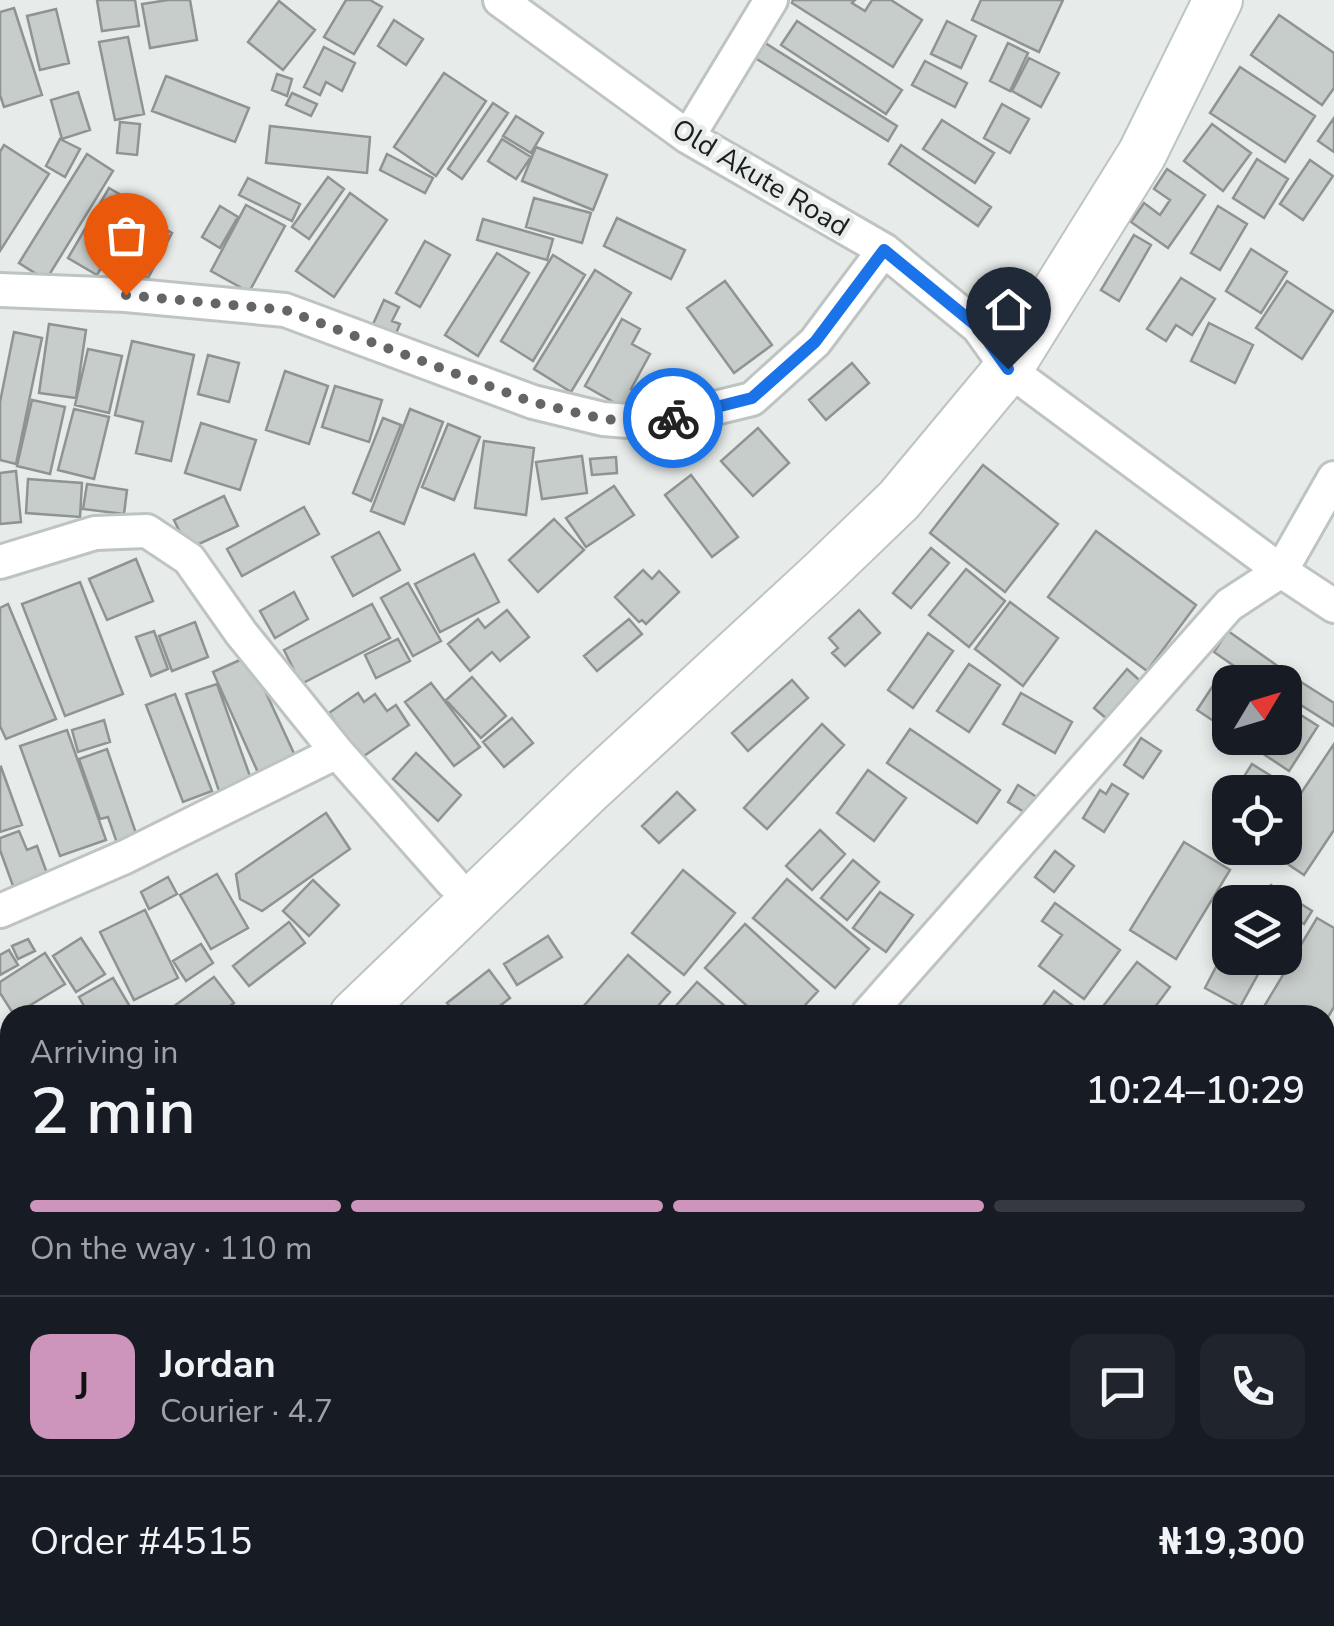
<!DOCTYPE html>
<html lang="en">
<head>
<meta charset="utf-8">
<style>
  :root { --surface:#171b24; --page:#20242c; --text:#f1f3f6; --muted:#9ea1a6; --line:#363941; --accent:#cd94bc }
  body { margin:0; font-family:"Nunito Sans",sans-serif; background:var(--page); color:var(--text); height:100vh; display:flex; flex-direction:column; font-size:38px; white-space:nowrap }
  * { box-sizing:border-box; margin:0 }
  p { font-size:32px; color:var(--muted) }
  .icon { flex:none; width:55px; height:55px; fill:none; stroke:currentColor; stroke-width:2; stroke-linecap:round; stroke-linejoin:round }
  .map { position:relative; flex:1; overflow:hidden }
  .details { position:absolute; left:0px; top:1005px; width:1335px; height:622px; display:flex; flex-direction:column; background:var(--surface); border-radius:30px 30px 0 0; box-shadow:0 5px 15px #0003 }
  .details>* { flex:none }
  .needle { width:65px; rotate:52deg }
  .controls { position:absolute; left:1212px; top:665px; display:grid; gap:20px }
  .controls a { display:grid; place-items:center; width:90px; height:90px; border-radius:20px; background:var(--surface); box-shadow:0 5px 15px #0003; font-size:50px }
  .pin { position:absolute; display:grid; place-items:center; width:85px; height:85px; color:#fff; margin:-102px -42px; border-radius:50% 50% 50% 0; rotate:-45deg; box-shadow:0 0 10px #0007 }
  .pin .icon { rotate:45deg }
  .courier { position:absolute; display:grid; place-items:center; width:100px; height:100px; margin:-50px; border:8px solid #1a73e8; border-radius:50%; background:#fff; color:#222; box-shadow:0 2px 12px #0007 }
  .head em { font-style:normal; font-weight:600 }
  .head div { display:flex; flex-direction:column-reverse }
  .head { display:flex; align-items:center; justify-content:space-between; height:170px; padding:0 30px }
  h1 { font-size:65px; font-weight:600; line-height:75px }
  .bar { display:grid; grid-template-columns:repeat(4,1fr); gap:15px 10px; align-content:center; height:120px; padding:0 30px }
  .bar i { height:12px; border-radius:8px; background:var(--line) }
  .bar .selected { background:var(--accent) }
  .bar p { grid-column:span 4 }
  .line { display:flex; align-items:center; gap:25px; padding:0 30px; border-top:2px solid var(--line) }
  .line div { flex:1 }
  .round { display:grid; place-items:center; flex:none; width:105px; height:105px; border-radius:20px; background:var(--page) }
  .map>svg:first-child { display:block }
</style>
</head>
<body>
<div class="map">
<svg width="1334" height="1626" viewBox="0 0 1334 1626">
  <rect width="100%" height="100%" fill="#e7ecea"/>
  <path fill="#c7cdca" stroke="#8f9492" stroke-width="2.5" d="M97,0h38l4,26 -37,5z
    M168,0h22l7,40 -47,8 -8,-44z
    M346,0h24l12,7 -28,47 -30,-17z
    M793,0h62l-3,3 13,8 7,-11h19l31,20 -29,47 -101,-64z
    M981,0h82l-24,52 -67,-32z
    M279,1l36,29 -32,40 -35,-28z
    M14,8l28,87 -38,12 -4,-12v-83z
    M56,9l13,54 -29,7 -13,-54z
    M1279,15l55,38v35l-12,17 -71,-50z
    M394,20l29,19 -17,26 -28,-19z
    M797,21l105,69 -16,24 -105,-69z
    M947,21l29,15 -15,32 -30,-14z
    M754,36l143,90 -9,15 -144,-90z
    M128,37l16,77 -29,6 -16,-78z
    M1008,43l20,10 -18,38 -20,-10z
    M324,47l31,16 -13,28 -16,-9 -6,13 -16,-8z
    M1029,58l30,15 -18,34 -29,-16z
    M925,61l42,22 -12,24 -43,-22z
    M1240,67l75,49 -30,46 -75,-49z
    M444,73l42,28 -50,75 -42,-29z
    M277,74l15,5 -5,17 -15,-6z
    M166,76l83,32 -14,34 -83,-31z
    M78,92l12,38 -28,9 -11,-39z
    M292,93l25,11 -6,12 -25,-11z
    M493,103l15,10 -46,66 -14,-10z
    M1002,104l27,15 -19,34 -26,-15z
    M516,116l27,17 -12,20 -28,-17z
    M1334,118v34l-16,-11z
    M942,120l52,33 -19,30 -52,-34z
    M120,122l20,2 -3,31 -20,-2z
    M1212,124l39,29 -28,38 -39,-30z
    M270,126l100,11 -3,36 -101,-10z
    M60,139l20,10 -15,28 -19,-11z
    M502,139l29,18 -15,22 -28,-18z
    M4,145l45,29 -49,77v-99z
    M901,145l90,62 -13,19 -89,-62z
    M536,147l71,28 -14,35 -71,-29z
    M87,154l26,17 -67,109 -27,-17z
    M387,154l46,24 -8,15 -45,-23z
    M1257,159l31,20 -24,39 -31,-20z
    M1310,160l23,16 -30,44 -23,-16z
    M1167,169l38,26 -37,53 -37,-26 13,-19 16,12 10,-15 -16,-11z
    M328,177l16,12 -35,50 -17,-12z
    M248,178l52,26 -8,17 -53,-26z
    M109,188l29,17 -41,70 -29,-17z
    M350,193l37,27 -53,77 -38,-26z
    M534,198l57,15 -9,30 -56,-16z
    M246,205l39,21 -36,66 -38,-21z
    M220,206l18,11 -18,31 -18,-11z
    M1218,206l29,18 -27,46 -29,-17z
    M138,214l34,19 -24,45 -35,-19z
    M617,218l68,32 -14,29 -67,-33z
    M483,219l70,20 -6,21 -70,-20z
    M1134,235l17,10 -32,56 -18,-11z
    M425,241l25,14 -30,52 -24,-14z
    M1251,249l36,23 -26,41 -35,-22z
    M497,253l32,20 -51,83 -33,-21z
    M553,255l32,20 -52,86 -32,-20z
    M595,270l36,23 -60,99 -37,-23z
    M1181,278l34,21 -23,36 -16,-10 -10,16 -19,-12z
    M725,281l47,64 -38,28 -47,-65z
    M1287,281l46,30 -31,48 -46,-31z
    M384,300l15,7 -7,14 8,3 -9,21 -23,-10z
    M622,319l18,10 -8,15 18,10 -19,35 12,6 -10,18 -48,-27z
    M1209,323l44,22 -18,38 -44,-22z
    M49,324l37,6 -10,68 -37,-5z
    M14,332l28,6 -26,126 -16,-4v-58z
    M132,341l62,14 -23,106 -35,-8 7,-31 -28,-7z
    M88,349l34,7 -13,57 -34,-8z
    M208,355l31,8 -10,39 -31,-8z
    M852,363l17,20 -43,37 -17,-20z
    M285,371l43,15 -19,58 -43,-14z
    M335,386l47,14 -13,42 -47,-15z
    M32,400l33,7 -15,67 -33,-8z
    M74,409l35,8 -15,62 -36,-9z
    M410,409l33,13 -39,102 -33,-13z
    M383,418l18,7 -30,76 -18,-8z
    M201,423l55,17 -16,50 -55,-17z
    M448,424l32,13 -26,63 -32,-13z
    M758,428l31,35 -36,33 -32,-35z
    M484,441l50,7 -8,67 -51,-7z
    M582,456l5,37 -45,6 -6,-37z
    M616,457l1,16 -25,2 -2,-16z
    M983,465l75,59 -53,68 -75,-59z
    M16,471l5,51 -21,2v-51z
    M691,475l47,62 -26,20 -47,-62z
    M28,479l54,4 -2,34 -54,-4z
    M87,484l40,6 -3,24 -41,-5z
    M614,486l20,29 -48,32 -20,-29z
    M224,496l14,30 -50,23 -14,-29z
    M304,507l15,27 -77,42 -15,-27z
    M554,519l30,31 -46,42 -29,-32z
    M1096,531l100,74 -49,66 -99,-74z
    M379,532l21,38 -47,26 -21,-39z
    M931,548l18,15 -38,45 -18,-15z
    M474,554l25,48 -59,30 -25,-48z
    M136,559l17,42 -46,19 -18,-41z
    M966,569l39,32 -36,46 -40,-32z
    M643,570l9,9 7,-8 20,21 -33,32 -4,-4 -3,2 -24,-25z
    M80,582l43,112 -58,22 -43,-112z
    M408,583l33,58 -28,15 -32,-58z
    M294,592l14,27 -33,19 -15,-27z
    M1010,602l48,36 -35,48 -48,-37z
    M8,604l48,115 -50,20 -6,-13v-118z
    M372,604l18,34 -89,46 -17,-34z
    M507,610l22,27 -29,24 -8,-9 -22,19 -22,-27 30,-25 7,9z
    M859,610l21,23 -35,33 -13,-13 6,-5 -9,-10z
    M629,619l13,15 -45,37 -13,-15z
    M195,622l13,35 -36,14 -13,-35z
    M154,631l14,38 -17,7 -15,-39z
    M1228,631l51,36 -11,15h-11l-43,-30z
    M928,633l25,18 -40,57 -25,-18z
    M398,639l12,22 -34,17 -11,-23z
    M249,656l48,104 -37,17 -47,-105z
    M969,664l31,21 -31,47 -32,-21z
    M1127,669l19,17 -33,38 -19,-16z
    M1224,669l21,13h-15v50l-33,-22z
    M1290,675l44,28v23l-49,-31v-13z
    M472,677l34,39 -25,22 -35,-38z
    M792,680l16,18 -60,53 -16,-18z
    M431,683l49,64 -26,19 -49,-64z
    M217,684l34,95 -32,12 -33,-97z
    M358,693l6,9 11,-8 12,17 9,-6 13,20 -48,33 -32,-45z
    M1021,693l51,29 -17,31 -52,-29z
    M175,694l37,97 -29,11 -37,-97z
    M1285,705l33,21 -29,45 -36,-24 6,-9h26z
    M512,718l21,25 -29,24 -21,-25z
    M104,720l6,22 -32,10 -6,-22z
    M822,724l22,21 -77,84 -23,-21z
    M910,729l90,61 -23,33 -90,-60z
    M67,730l39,110 -46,16 -40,-110z
    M1141,738l20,13 -18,27 -19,-13z
    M1334,744v86l-30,45 -40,-27h21v-31z
    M107,749l31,90 -20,7 -10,-29 -8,2 -21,-60z
    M416,753l45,42 -23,26 -45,-42z
    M1252,764l37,23 -4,6 -51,-1z
    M1,767l21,58 -22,7v-64z
    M868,770l38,28 -32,43 -37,-28z
    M1112,784l16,10 -24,38 -21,-14 17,-28 6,4z
    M1018,785l25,16 -11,16 -24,-15z
    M677,792l18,18 -36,33 -17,-17z
    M326,813l24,36 -88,62 -22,-12 -4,-25z
    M820,830l25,24 -33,36 -26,-24z
    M19,831l8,19 10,-4 14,38 -34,13 -17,-47v-12z
    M1184,842l46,28 -54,89 -46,-29z
    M1055,851l19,15 -20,26 -19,-15z
    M853,860l26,22 -32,38 -26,-22z
    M683,870l52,43 -51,62 -52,-42z
    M217,874l31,54 -37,21 -31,-54z
    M168,877l9,17 -28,15 -8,-17z
    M787,879l82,70 -34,39 -82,-70z
    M313,880l26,25 -30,31 -26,-25z
    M1271,885l41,26 -8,13 -19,-12v-10h-15l-7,-4z
    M880,892l33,23 -27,37 -33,-24z
    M1055,903l65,47 -36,49 -45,-33 23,-31 -20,-14z
    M145,910l33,68 -44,22 -34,-68z
    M1317,918l17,10v79l-9,15v-7h-66z
    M289,922l16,21 -56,43 -16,-20z
    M745,924l73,67 -22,24h-39l-52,-47z
    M548,936l14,21 -45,28 -13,-21z
    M81,938l24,36 -29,18 -23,-36z
    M28,939l7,12 -17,8 -6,-13z
    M1230,940v18h37l-27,49 -35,-19z
    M201,944l12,19 -27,18 -13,-20z
    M9,950l9,15 -18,10v-20z
    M45,953l20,31 -51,31 -14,-22v-11z
    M628,955l42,37 -20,23h-74z
    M1137,962l33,25 -21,28h-49l-2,-2z
    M489,970l21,28 -14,11 5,6h-44l-10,-12z
    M214,977l20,26 -16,12h-56z
    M113,978l16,27 -18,10h-22l-10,-18z
    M697,982l38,33h-51l-9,-8z
    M1054,991l31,24h-31l-11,-9z
    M3,1029l7,11v53l-4,3 -6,-11v-54z
    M1334,1032v46l-9,-6v-26z
    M10,1146v39l-10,8v-39z
    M1325,1214l6,5 3,-3v63l-9,12z
    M1329,1307l5,4v77l-9,-7v-68z
    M10,1443v88l-10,-15v-67z
    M1325,1448l9,8v38l-9,11z
    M1334,1542v60l-4,4 -5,-6v-49z
    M8,1603l2,15h13l9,8h-27l-5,-5v-10z
    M83,1618h68l-8,8h-67z
    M428,1618h49l1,1 -8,7h-41l-5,-5z
    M539,1618h51l6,6 -2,2h-47z
    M601,1618h60l-9,8h-43z
    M825,1618h72l9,8h-72z
    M1249,1618h34l-9,8h-25l-4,-5z"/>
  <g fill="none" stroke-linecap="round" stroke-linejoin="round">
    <defs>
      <path id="service" d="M0,1106l10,7"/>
      <path id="minor" d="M500,0l188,137 196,113 94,77 30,42 273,202 53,35
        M688,137l83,-137
        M0,290l126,5 159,15 248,92 70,17 51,4 98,-24 63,-57 69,-92
        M0,562l95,-29 52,-2 42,28 52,74 96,119 115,130
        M0,911l125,-54 212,-105
        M867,1015l362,-410 52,-34 53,-93
        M1325,1106l9,7
        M374,1618l7,8
        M222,1626l10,-8
        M725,1626l8,-8
        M1196,1626l7,-8"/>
      <path id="secondary" d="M354,1015l234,-225 233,-215 78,-75 109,-131 134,-215 76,-154
        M0,1358l10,-12"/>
    </defs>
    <use href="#service" stroke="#bec4c1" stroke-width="22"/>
    <use href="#minor" stroke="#bec4c1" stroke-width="38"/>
    <use href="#secondary" stroke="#bec4c1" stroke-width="52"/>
    <use href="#service" stroke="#fff" stroke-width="18"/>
    <use href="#minor" stroke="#fff" stroke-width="32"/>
    <use href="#secondary" stroke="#fff" stroke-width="48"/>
  </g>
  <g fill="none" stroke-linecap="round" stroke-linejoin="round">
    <path stroke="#636665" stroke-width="10" stroke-dasharray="0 18" d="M126,295l159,15 247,92 71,17 51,4 19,-5"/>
    <path stroke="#1a73e8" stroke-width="12" d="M673,418l79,-20 63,-56 69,-92 94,77 30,42"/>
  </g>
  <g text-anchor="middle" stroke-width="9" stroke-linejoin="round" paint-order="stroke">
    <g font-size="28" fill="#1c1e1d" stroke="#e7ecea">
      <text transform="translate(761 177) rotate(31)" y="10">Old Akute Road</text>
    </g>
  </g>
</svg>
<div class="controls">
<a><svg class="needle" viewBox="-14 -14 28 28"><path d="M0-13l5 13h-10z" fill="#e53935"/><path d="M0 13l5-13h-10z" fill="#9ea1a6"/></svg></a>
<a><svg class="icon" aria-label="locate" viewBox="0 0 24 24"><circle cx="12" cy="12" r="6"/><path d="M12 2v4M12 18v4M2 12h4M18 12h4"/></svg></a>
<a><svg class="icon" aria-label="layers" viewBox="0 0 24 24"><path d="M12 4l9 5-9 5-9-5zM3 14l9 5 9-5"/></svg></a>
</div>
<div class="pin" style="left:126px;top:295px;background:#ea580c"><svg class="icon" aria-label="bag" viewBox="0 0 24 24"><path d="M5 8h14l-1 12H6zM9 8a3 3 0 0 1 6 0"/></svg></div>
<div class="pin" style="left:1008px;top:369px;background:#1f2937"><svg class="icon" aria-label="home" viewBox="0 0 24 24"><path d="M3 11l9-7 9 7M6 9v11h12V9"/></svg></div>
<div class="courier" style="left:673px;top:418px"><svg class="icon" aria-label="bike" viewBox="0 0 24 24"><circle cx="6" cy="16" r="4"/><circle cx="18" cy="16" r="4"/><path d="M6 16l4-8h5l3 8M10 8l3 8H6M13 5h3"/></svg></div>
<section class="details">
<div class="head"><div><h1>2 min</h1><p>Arriving in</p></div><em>10:24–10:29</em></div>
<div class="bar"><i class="selected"></i><i class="selected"></i><i class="selected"></i><i></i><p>On the way · 110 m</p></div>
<div class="line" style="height:180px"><b class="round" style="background:var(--accent);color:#111">J</b><div><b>Jordan</b><p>Courier · 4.7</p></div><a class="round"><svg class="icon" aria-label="chat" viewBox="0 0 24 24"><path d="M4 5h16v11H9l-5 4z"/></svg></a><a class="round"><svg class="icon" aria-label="phone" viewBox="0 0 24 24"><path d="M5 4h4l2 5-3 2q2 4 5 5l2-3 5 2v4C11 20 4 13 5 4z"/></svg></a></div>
<div class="line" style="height:130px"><div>Order #4515</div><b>₦19,300</b></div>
</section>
</div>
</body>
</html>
